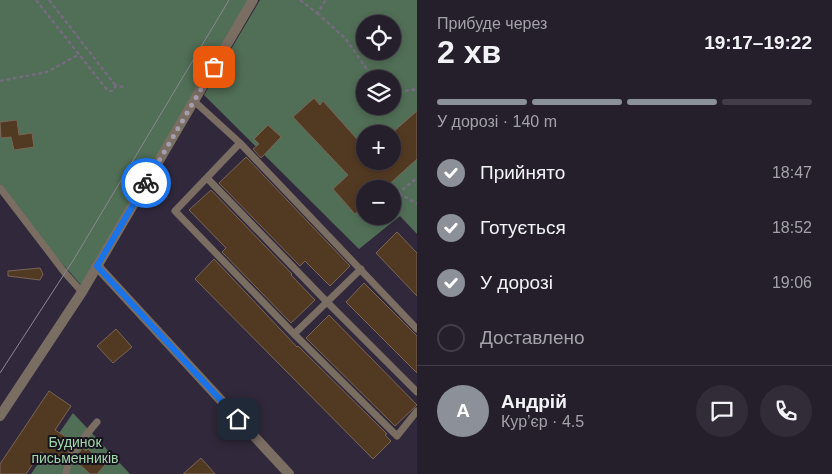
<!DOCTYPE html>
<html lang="uk">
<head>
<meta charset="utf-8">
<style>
  :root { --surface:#251f2c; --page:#312c38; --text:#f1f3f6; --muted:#a3a2a9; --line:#423d48; --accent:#8c9099 }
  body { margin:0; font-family:Helvetica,sans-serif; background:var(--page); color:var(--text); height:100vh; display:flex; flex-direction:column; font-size:19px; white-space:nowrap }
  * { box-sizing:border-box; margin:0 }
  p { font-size:16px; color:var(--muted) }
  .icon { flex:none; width:28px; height:28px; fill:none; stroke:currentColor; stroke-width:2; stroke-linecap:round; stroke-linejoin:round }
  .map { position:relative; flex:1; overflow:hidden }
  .panel { display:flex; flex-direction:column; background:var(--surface); width:415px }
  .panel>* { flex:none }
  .buttons { position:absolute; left:356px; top:15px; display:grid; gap:10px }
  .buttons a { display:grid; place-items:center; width:45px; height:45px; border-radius:50%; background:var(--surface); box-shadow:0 2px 8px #0003,0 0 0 1px var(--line); font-size:25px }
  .pin { position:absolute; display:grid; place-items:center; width:42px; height:42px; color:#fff; margin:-21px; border-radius:10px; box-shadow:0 2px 8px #0006 }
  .courier { position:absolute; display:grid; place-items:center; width:50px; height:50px; margin:-25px; border:4px solid #1a73e8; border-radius:50%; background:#fff; color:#222; box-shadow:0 1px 6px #0007 }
  .overview em { font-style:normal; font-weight:800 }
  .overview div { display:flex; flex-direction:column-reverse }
  .overview { display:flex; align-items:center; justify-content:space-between; height:85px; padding:0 20px }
  h1 { font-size:32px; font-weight:800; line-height:38px }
  .bar { display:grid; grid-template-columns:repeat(4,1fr); gap:8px 5px; align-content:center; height:60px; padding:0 20px }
  .bar i { height:6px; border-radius:4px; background:var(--line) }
  .bar .selected { background:var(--accent) }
  .bar p { grid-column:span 4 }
  .line { display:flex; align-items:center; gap:12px; padding:0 20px; border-top:1px solid var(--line) }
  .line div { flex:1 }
  .round { display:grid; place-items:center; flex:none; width:52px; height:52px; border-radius:26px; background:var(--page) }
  ol { padding:0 20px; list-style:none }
  li { display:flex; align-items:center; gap:15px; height:55px }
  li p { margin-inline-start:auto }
  li .icon { padding:5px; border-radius:50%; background:var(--accent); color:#fff; stroke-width:4 }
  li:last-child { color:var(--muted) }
  li i { width:28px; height:28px; border:2px solid var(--line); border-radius:50% }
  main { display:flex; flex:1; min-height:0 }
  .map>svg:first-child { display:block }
</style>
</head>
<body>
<main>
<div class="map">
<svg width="417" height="474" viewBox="0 0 417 474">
  <rect width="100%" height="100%" fill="#31293b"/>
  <path fill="#516e56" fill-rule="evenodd" d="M0,0h249l-168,285 -35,-40 -46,-61z
    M260,0h157v234l-17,-18 -41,33 -155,-154zM365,24h27v27h-27zM365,79h27v27h-27zM365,134h27v27h-27zM365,189h27v27h-27z
    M73,413l57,61h-99z"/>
  <path fill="#523922" stroke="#796656" d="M314,98l6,7 3,-4 42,47v13h27v-28l25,-22v48l-33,30h-19v16l-10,9 -22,-25 15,-14 -55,-58z
    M17,120l2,15 13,-2 2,14 -20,3 -3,-13 -10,1 -1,-16z
    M268,125l13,12 -20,21 -8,-9 6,-5 -5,-5z
    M246,157l104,109 -20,20 -25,-25 -5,5 -81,-83z
    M211,190l81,84 -1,1 24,25 -24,23 -69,-71 4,-4 -37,-38z
    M397,232l20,21v43l-41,-43z
    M214,259l83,88 1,-1 89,88 -2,1 6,6 -18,18 -178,-180z
    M40,268l3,6 -3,6 -32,-4v-5z
    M364,283l53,53v37l-71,-71z
    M329,315l88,90 -22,21 -89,-88z
    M116,329l16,18 -19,16 -16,-17z
    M49,391l22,15 -16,24 19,12 -9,17 -5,6 -19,-13 -15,22h-26v-10z
    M82,448l4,3 2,-2 17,16 -8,9h-7l-15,-14z
    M201,458l14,16h-32z"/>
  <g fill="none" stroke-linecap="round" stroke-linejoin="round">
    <path stroke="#736c7c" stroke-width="2.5" stroke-dasharray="4 2.5" stroke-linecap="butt" d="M36,0l72,91h4l4,-5 9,1
      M49,0l67,86
      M300,0l17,13 9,-13
      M317,13l28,25 24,34 7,7
      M0,81l47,-9 31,-17
      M392,93l25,-4
      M399,193l18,11
      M392,198l25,-20"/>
    <path stroke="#7a6d62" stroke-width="7" d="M194,101l46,42 177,186
      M240,143l-65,68 119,123 103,102 20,-25
      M207,178l121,125 89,89
      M0,188l65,85 17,19
      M294,334l67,-65
      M66,474c3,-22 17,-35 31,-52"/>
    <path stroke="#7a6d62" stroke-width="10" d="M97,266l192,208"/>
    <path stroke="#7a6d62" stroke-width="10" d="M0,416l82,-124 171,-292"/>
    <path stroke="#8d8695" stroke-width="1" d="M0,373l74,-114 155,-259"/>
  </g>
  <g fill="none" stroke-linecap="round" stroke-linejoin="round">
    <path stroke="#a49eac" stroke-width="5" stroke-dasharray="0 9" d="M146,183l68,-116"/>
    <path stroke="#1a73e8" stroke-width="6" d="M146,183l-49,83 141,153"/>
  </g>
  <g text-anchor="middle" stroke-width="4" stroke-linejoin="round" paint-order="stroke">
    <g font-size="14" fill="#a3d7ac" stroke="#17131c">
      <text x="75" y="447">Будинок<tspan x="75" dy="16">письменників</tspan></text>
    </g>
  </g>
</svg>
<div class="buttons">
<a><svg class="icon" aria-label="locate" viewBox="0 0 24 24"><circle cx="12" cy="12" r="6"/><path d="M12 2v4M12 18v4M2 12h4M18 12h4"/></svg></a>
<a><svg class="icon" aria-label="layers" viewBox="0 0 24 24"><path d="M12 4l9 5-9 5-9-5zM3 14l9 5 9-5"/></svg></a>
<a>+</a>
<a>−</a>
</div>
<div class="pin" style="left:214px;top:67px;background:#ea580c"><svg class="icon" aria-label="bag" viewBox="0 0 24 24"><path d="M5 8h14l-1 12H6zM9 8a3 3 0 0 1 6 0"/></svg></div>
<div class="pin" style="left:238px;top:419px;background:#1f2937"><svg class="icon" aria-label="home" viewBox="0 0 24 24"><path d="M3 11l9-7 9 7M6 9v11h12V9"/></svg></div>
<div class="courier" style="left:146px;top:183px"><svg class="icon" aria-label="bike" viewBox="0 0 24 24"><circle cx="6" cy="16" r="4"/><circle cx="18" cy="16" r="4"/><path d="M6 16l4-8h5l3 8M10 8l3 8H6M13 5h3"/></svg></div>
</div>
<section class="panel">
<div class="overview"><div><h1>2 хв</h1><p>Прибуде через</p></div><em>19:17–19:22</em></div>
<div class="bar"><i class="selected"></i><i class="selected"></i><i class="selected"></i><i></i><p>У дорозі · 140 m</p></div>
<ol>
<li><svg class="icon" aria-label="check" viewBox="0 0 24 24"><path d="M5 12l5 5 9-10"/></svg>Прийнято<p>18:47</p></li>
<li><svg class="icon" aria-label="check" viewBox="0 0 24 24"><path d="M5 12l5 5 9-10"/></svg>Готується<p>18:52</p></li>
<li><svg class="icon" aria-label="check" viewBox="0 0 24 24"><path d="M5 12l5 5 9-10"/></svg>У дорозі<p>19:06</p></li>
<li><i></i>Доставлено</li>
</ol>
<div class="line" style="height:90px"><b class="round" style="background:var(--accent);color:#fff">А</b><div><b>Андрій</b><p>Кур’єр · 4.5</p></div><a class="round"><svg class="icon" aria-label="chat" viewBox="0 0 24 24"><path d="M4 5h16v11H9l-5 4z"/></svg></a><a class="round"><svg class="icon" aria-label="phone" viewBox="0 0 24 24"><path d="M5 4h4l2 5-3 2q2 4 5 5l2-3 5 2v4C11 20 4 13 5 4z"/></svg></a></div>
</section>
</main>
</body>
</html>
